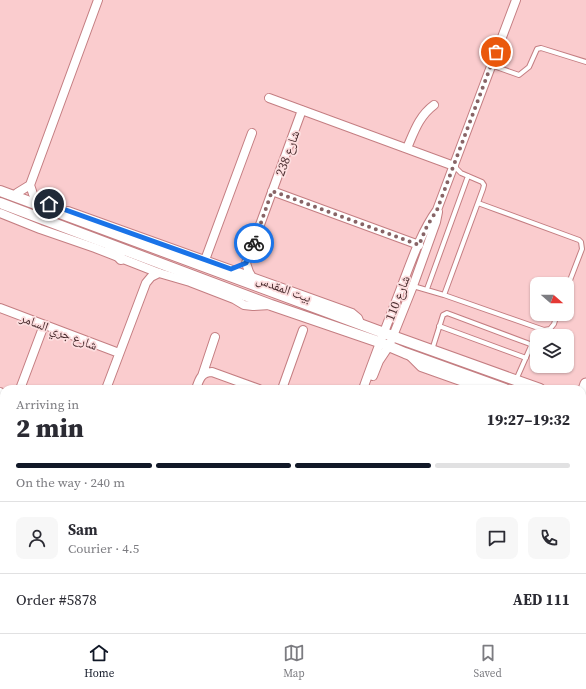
<!DOCTYPE html>
<html lang="en">
<head>
<meta charset="utf-8">
<style>
  :root { --surface:#fff; --page:#f7f7f7; --text:#2b2b33; --muted:#7c7c81; --line:#e1e1e2; --accent:#111827 }
  body { margin:0; font-family:"Source Serif 4","Noto Naskh Arabic",serif; background:var(--page); color:var(--text); height:100vh; display:flex; flex-direction:column; font-size:15px; white-space:nowrap }
  * { box-sizing:border-box; margin:0 }
  p { font-size:13px; color:var(--muted) }
  .icon { flex:none; width:22px; height:22px; fill:none; stroke:currentColor; stroke-width:2; stroke-linecap:round; stroke-linejoin:round }
  .map { position:relative; flex:1; overflow:hidden }
  .sheet { position:absolute; left:0px; top:385px; width:586px; height:248px; display:flex; flex-direction:column; background:var(--surface); border-radius:12px 12px 0 0; box-shadow:0 1px 3px #0004 }
  .sheet>* { flex:none }
  .needle { width:26px; rotate:110deg }
  .buttons { position:absolute; left:530px; top:277px; display:grid; gap:8px }
  .buttons a { display:grid; place-items:center; width:44px; height:44px; border-radius:8px; background:var(--surface); box-shadow:0 1px 3px #0004; font-size:20px }
  .pin { position:absolute; display:grid; place-items:center; width:34px; height:34px; color:#fff; margin:-17px; border:2px solid #fff; border-radius:50%; box-shadow:0 1px 4px #0007 }
  .courier { position:absolute; display:grid; place-items:center; width:40px; height:40px; margin:-20px; border:3px solid #1a73e8; border-radius:50%; background:#fff; color:#222; box-shadow:0 1px 5px #0007 }
  .head em { font-style:normal; font-weight:800 }
  .head div { display:flex; flex-direction:column-reverse }
  .head { display:flex; align-items:center; justify-content:space-between; height:68px; padding:0 16px }
  h1 { font-size:26px; font-weight:800; line-height:30px }
  .bar { display:grid; grid-template-columns:repeat(4,1fr); gap:6px 4px; align-content:center; height:48px; padding:0 16px }
  .bar i { height:5px; border-radius:3px; background:var(--line) }
  .bar .on { background:var(--accent) }
  .bar p { grid-column:span 4 }
  .line { display:flex; align-items:center; gap:10px; padding:0 16px; border-top:1px solid var(--line) }
  .line div { flex:1 }
  .round { display:grid; place-items:center; flex:none; width:42px; height:42px; border-radius:8px; background:var(--page) }
  .tab-bar { display:flex; justify-content:space-around; align-items:center; height:56px; border-top:1px solid var(--line); background:var(--surface); font-size:11px; color:var(--muted) }
  .tab-bar a { display:grid; justify-items:center; gap:2px }
  .tab-bar .on { color:var(--accent) }
  .map>svg:first-child { display:block }
</style>
</head>
<body>
<div class="map">
<svg width="586" height="633" viewBox="0 0 586 633">
  <rect width="100%" height="100%" fill="#faccce"/>
  <g fill="none" stroke-linecap="round" stroke-linejoin="round">
    <defs>
      <path id="service" d="M491,65l28,10 10,-8 8,-18 4,-1 45,14
        M478,203l101,37 2,2 1,7 -15,39
        M413,286l31,9 39,-106 1,-4 -2,-3 -21,-9 -7,-7
        M427,289l41,-113
        M444,295l100,35 6,-1 4,-5 3,-10
        M439,326l87,32
        M432,350l11,-35 4,-2 83,31 1,2 -15,34"/>
      <path id="minor" d="M269,98l185,68
        M407,148c7,-16 12,-32 27,-43
        M272,191l147,54
        M17,193l13,-8
        M36,199l-3,-5 -3,-9 68,-185
        M68,211l284,102 6,5 2,5
        M0,213l40,16 55,19 64,25 31,9 44,17 10,6 9,1 17,-1
        M205,260l47,-127
        M252,277l-3,-5 -3,-9 56,-153
        M0,308l119,45
        M409,355l12,12 62,22
        M202,376l13,-39
        M373,376l6,-15 10,-15 24,-60 23,-64 2,-10
        M20,389l24,-64
        M106,389l40,-106 5,-6 8,-4
        M196,389c3,-9 5,-17 16,-17l47,17
        M282,389l21,-59
        M363,389c12,-34 25,-67 38,-101 10,-26 20,-56 36,-78l79,-210
        M0,392l4,2
        M0,444l4,-11
        M582,491l4,-11
        M447,629l9,4
        M17,633l1,-4
        M192,633l1,-4
        M327,633l1,-4
        M482,633l2,-4
        M530,633l1,-4"/>
      <path id="tertiary" d="M0,191l384,142 156,56
        M0,203l271,102 108,37 26,11 100,36
        M109,245l12,14"/>
      <path id="secondary" d="M582,395l4,-11
        M582,407l3,8 -3,13
        M582,457l4,-11
        M496,633l1,-4
        M518,633l1,-4"/>
    </defs>
    <use href="#service" stroke="#c47e82" stroke-width="6"/>
    <use href="#minor" stroke="#c47e82" stroke-width="10"/>
    <use href="#tertiary" stroke="#c47e82" stroke-width="12"/>
    <use href="#secondary" stroke="#c47e82" stroke-width="13"/>
    <use href="#service" stroke="#fff" stroke-width="4"/>
    <use href="#minor" stroke="#fff" stroke-width="8"/>
    <use href="#tertiary" stroke="#fff" stroke-width="10"/>
    <use href="#secondary" stroke="#fff" stroke-width="11"/>
  </g>
  <g fill="none" stroke-linecap="round" stroke-linejoin="round">
    <path stroke="#876466" stroke-width="4" stroke-dasharray="0 7.2" d="M254,243l18,-52 147,54 8,-19 10,-16 59,-158"/>
    <path stroke="#1a73e8" stroke-width="5" d="M49,204l182,65 15,-6 8,-20"/>
  </g>
  <g text-anchor="middle" stroke-width="3.5" stroke-linejoin="round" paint-order="stroke">
    <g font-size="13" fill="#492c2e" stroke="#fddedf">
      <text transform="translate(287 153) rotate(-70)" y="5">شارع 238</text>
      <text transform="translate(284 288) rotate(20)" y="5">بيت المقدس</text>
      <text transform="translate(397 298) rotate(-69)" y="5">شارع 110</text>
      <text transform="translate(59 331) rotate(21)" y="5">شارع جري السامر</text>
    </g>
  </g>
</svg>
<div class="buttons">
<a><svg class="needle" viewBox="-14 -14 28 28"><path d="M0-13l5 13h-10z" fill="#e53935"/><path d="M0 13l5-13h-10z" fill="#7c7c81"/></svg></a>
<a><svg class="icon" aria-label="layers" viewBox="0 0 24 24"><path d="M12 4l9 5-9 5-9-5zM3 14l9 5 9-5"/></svg></a>
</div>
<div class="pin" style="left:496px;top:52px;background:#ea580c"><svg class="icon" aria-label="bag" viewBox="0 0 24 24"><path d="M5 8h14l-1 12H6zM9 8a3 3 0 0 1 6 0"/></svg></div>
<div class="pin" style="left:49px;top:204px;background:#1f2937"><svg class="icon" aria-label="home" viewBox="0 0 24 24"><path d="M3 11l9-7 9 7M6 9v11h12V9"/></svg></div>
<div class="courier" style="left:254px;top:243px"><svg class="icon" aria-label="bike" viewBox="0 0 24 24"><circle cx="6" cy="16" r="4"/><circle cx="18" cy="16" r="4"/><path d="M6 16l4-8h5l3 8M10 8l3 8H6M13 5h3"/></svg></div>
<section class="sheet">
<div class="head"><div><h1>2 min</h1><p>Arriving in</p></div><em>19:27–19:32</em></div>
<div class="bar"><i class="on"></i><i class="on"></i><i class="on"></i><i></i><p>On the way · 240 m</p></div>
<div class="line" style="height:72px"><a class="round"><svg class="icon" aria-label="person" viewBox="0 0 24 24"><circle cx="12" cy="8" r="4"/><path d="M4 21q1-7 8-7t8 7"/></svg></a><div><b>Sam</b><p>Courier · 4.5</p></div><a class="round"><svg class="icon" aria-label="chat" viewBox="0 0 24 24"><path d="M4 5h16v11H9l-5 4z"/></svg></a><a class="round"><svg class="icon" aria-label="phone" viewBox="0 0 24 24"><path d="M5 4h4l2 5-3 2q2 4 5 5l2-3 5 2v4C11 20 4 13 5 4z"/></svg></a></div>
<div class="line" style="height:52px"><div>Order #5878</div><b>AED 111</b></div>
</section>
</div>
<nav class="tab-bar">
<a class="on"><svg class="icon" aria-label="home" viewBox="0 0 24 24"><path d="M3 11l9-7 9 7M6 9v11h12V9"/></svg>Home</a>
<a><svg class="icon" aria-label="map" viewBox="0 0 24 24"><path d="M3 6l6-2 6 2 6-2v14l-6 2-6-2-6 2zM9 4v14M15 6v14"/></svg>Map</a>
<a><svg class="icon" aria-label="saved" viewBox="0 0 24 24"><path d="M7 4h10v16l-5-4-5 4z"/></svg>Saved</a>
</nav>
</body>
</html>
